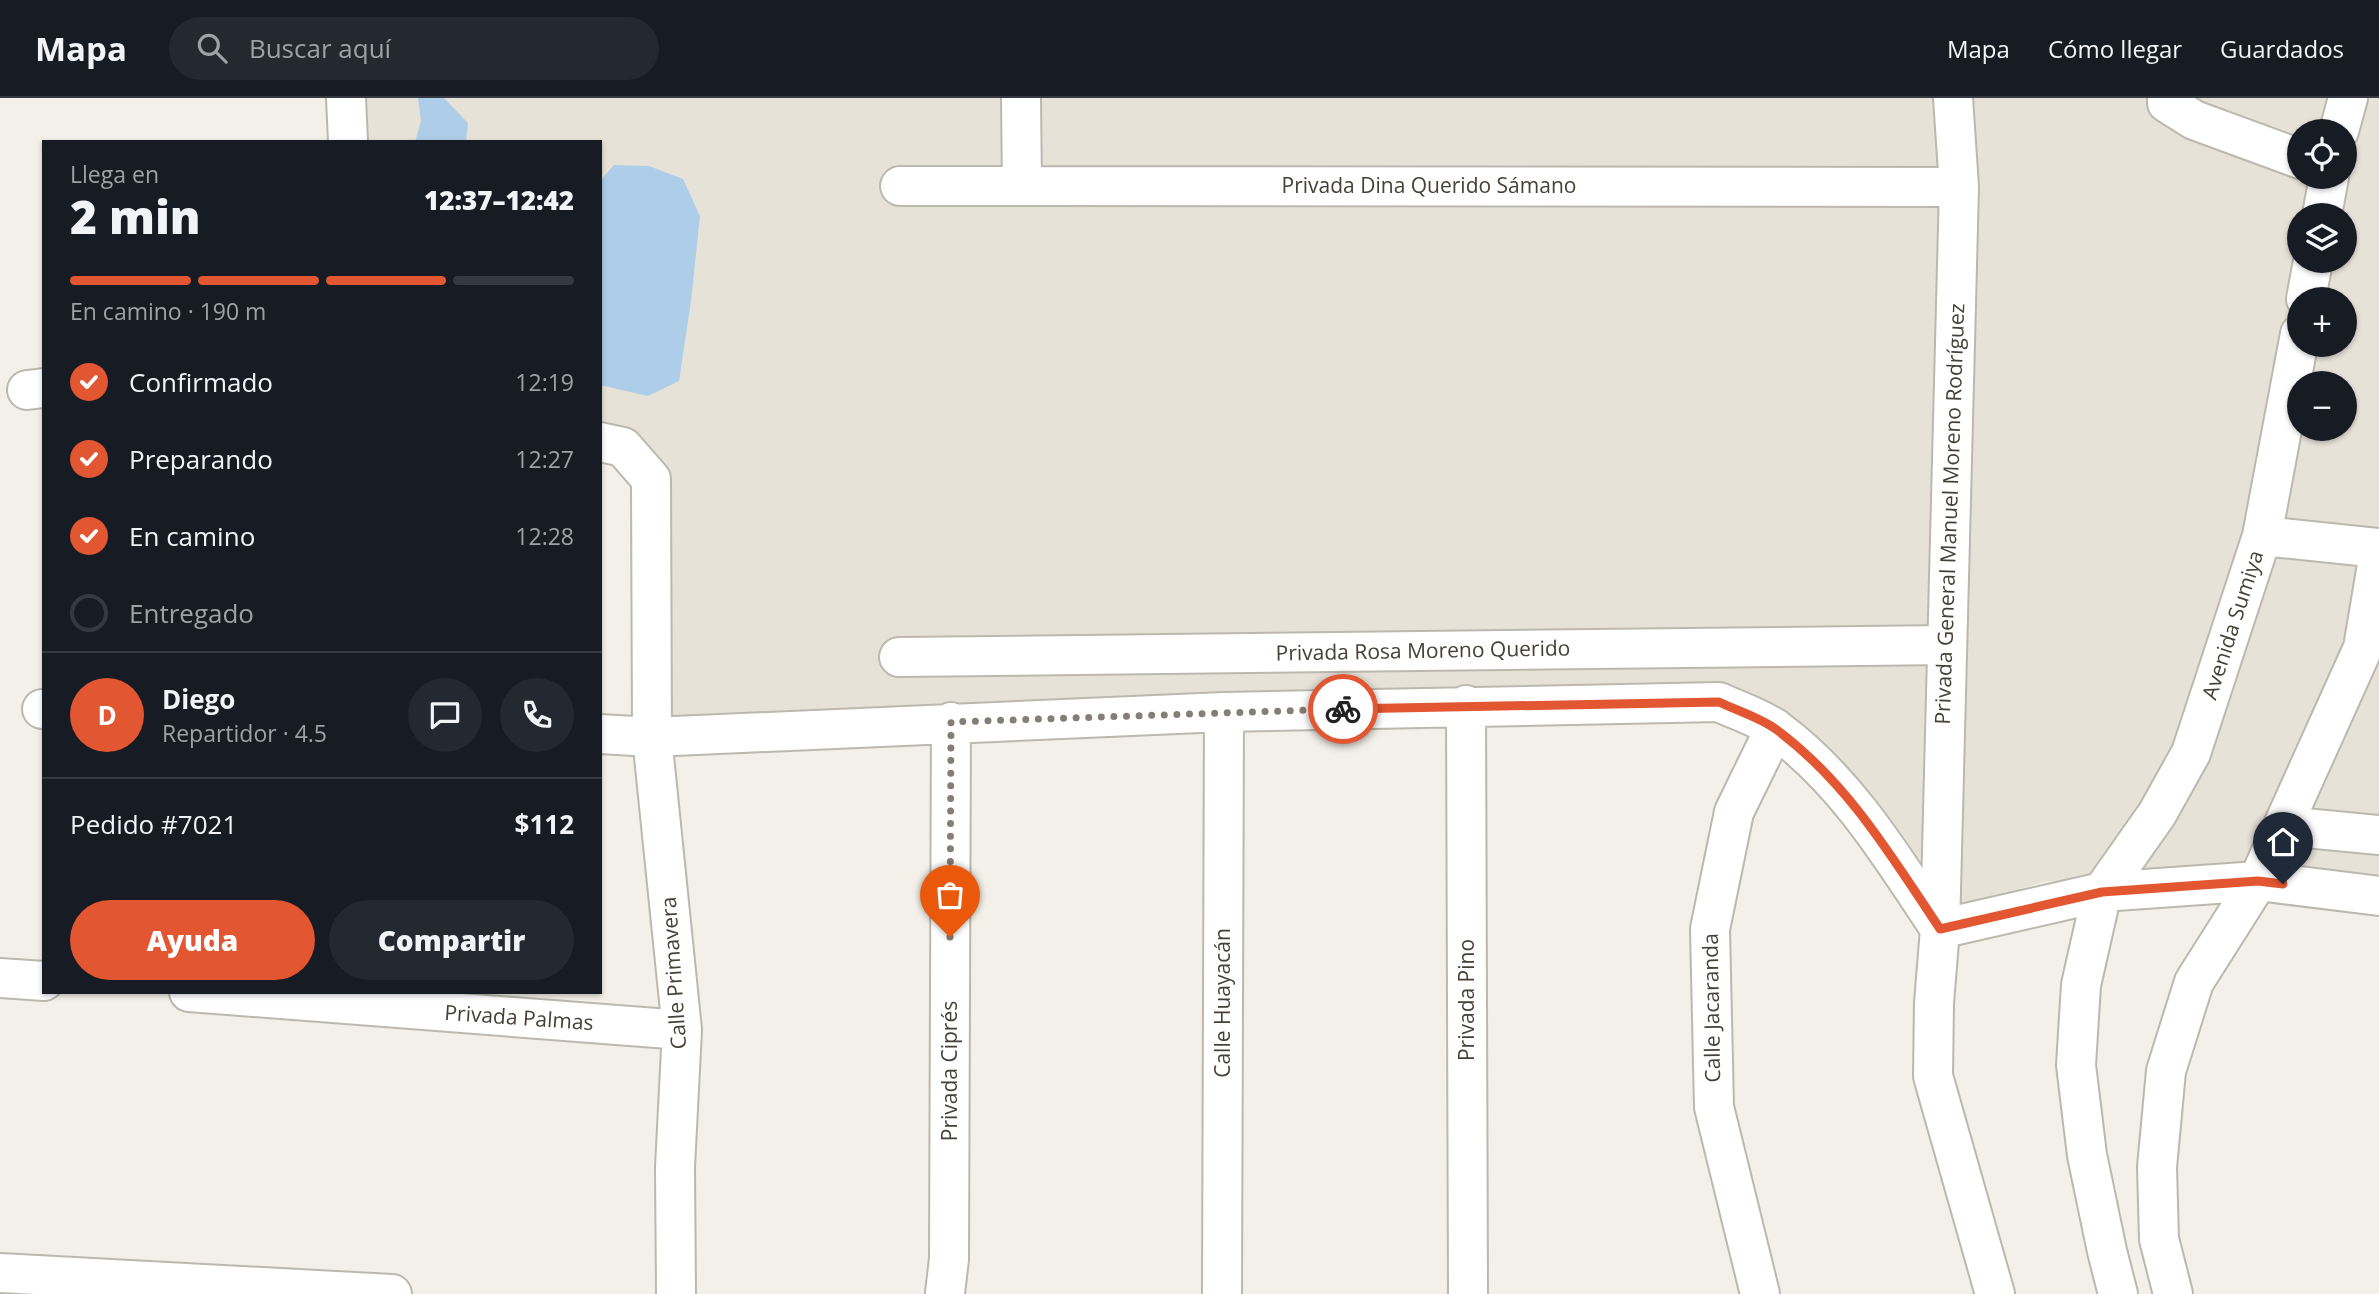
<!DOCTYPE html>
<html lang="es">
<head>
<meta charset="utf-8">
<style>
  :root { --surface:#171b24; --page:#242831; --text:#f1f3f6; --muted:#9ea1a6; --line:#363941; --accent:#e25631 }
  body { margin:0; font-family:"Open Sans",sans-serif; background:var(--page); color:var(--text); height:100vh; display:flex; flex-direction:column; font-size:26px; white-space:nowrap }
  * { box-sizing:border-box; margin:0 }
  p { font-size:23px; color:var(--muted) }
  .icon { flex:none; width:38px; height:38px; fill:none; stroke:currentColor; stroke-width:2; stroke-linecap:round; stroke-linejoin:round }
  .map { position:relative; flex:1; overflow:hidden }
  .side { position:absolute; left:42px; top:42px; width:560px; height:854px; display:flex; flex-direction:column; background:var(--surface); border-radius:0px; box-shadow:0 2px 5px #0004 }
  .side>* { flex:none }
  .controls { position:absolute; left:2287px; top:21px; display:grid; gap:14px }
  .controls a { display:grid; place-items:center; width:70px; height:70px; border-radius:50%; background:var(--surface); box-shadow:0 2px 5px #0004; font-size:35px }
  .pin { position:absolute; display:grid; place-items:center; width:60px; height:60px; color:#fff; margin:-72px -30px; border-radius:50% 50% 50% 0; rotate:-45deg; box-shadow:0 0 7px #0007 }
  .pin .icon { rotate:45deg }
  .courier { position:absolute; display:grid; place-items:center; width:70px; height:70px; margin:-35px; border:5px solid #e25631; border-radius:50%; background:#fff; color:#222; box-shadow:0 2px 9px #0007 }
  .head em { font-style:normal; font-weight:800 }
  .head div { display:flex; flex-direction:column-reverse }
  .head { display:flex; align-items:center; justify-content:space-between; height:119px; padding:0 28px }
  h1 { font-size:46px; font-weight:800; line-height:52px }
  .bar { display:grid; grid-template-columns:repeat(4,1fr); gap:10px 7px; align-content:center; height:84px; padding:0 28px }
  .bar i { height:9px; border-radius:5px; background:var(--line) }
  .bar .active { background:var(--accent) }
  .bar p { grid-column:span 4 }
  .line { display:flex; align-items:center; gap:18px; padding:0 28px; border-top:2px solid var(--line) }
  .line div { flex:1 }
  .round { display:grid; place-items:center; flex:none; width:74px; height:74px; border-radius:37px; background:var(--page) }
  ol { padding:0 28px; list-style:none }
  li { display:flex; align-items:center; gap:21px; height:77px }
  li p { margin-inline-start:auto }
  li .icon { padding:7px; border-radius:50%; background:var(--accent); color:#fff; stroke-width:4 }
  li:last-child { color:var(--muted) }
  li i { width:38px; height:38px; border:4px solid var(--line); border-radius:50% }
  .button { display:flex; gap:14px; margin-top:auto; padding:14px 28px }
  .button a { flex:1; height:80px; border-radius:42px; background:var(--accent); color:#fff; font-size:28px; font-weight:800; line-height:80px; text-align:center }
  .button a+a { background:var(--page); color:var(--text) }
  header { display:flex; align-items:center; gap:42px; box-sizing:border-box; height:98px; padding:0 35px; background:var(--surface); border-bottom:2px solid var(--line) }
  header strong { font-size:33px }
  nav { display:flex; gap:38px; margin-inline-start:auto; font-size:24px }
  .search { width:490px; height:63px; background:var(--page); display:flex; align-items:center; gap:18px; box-sizing:border-box; padding:0 24px; border-radius:38px; color:var(--muted); font-size:26px }
  .map>svg:first-child { display:block }
</style>
</head>
<body>
<header>
<strong>Mapa</strong>
<div class="search"><svg class="icon" aria-label="search" viewBox="0 0 24 24"><circle cx="10" cy="10" r="6"/><path d="M15 15l6 6"/></svg>Buscar aquí</div>
<nav><a>Mapa</a><a>Cómo llegar</a><a>Guardados</a></nav>
</header>
<div class="map">
<svg width="2379" height="1196" viewBox="0 0 2379 1196">
  <rect width="100%" height="100%" fill="#f3f0e9"/>
  <path fill="#e6e2d8" fill-rule="evenodd" d="M348,0h2031v803l-249,-25 -87,6 -116,35 -164,-190 -61,-12 -1060,12v-255l-42,-32v-298h-257zM2300,33h45v46h-45zM2300,117h45v46h-45zM2300,201h45v46h-45zM2300,285h45v46h-45z"/>
  <path fill="#adcde8" d="M418,0h26l24,25 -2,19h-51l6,-21z
    M614,67l35,1 34,13 17,37 -9,85 -12,80 -31,15 -48,-11v-204z"/>
  <g fill="none" stroke-linecap="round" stroke-linejoin="round">
    <defs>
      <path id="minor" d="M346,0l2,44
        M1021,0l1,88
        M1953,0l6,89 -19,742 -6,74 -1,73 62,218
        M2167,0v5l27,17 106,39
        M2339,33l9,-33
        M900,88l1059,1
        M2322,117l7,-38
        M2306,201l7,-38
        M27,292l17,-2
        M600,344l23,5 28,32 1,258 30,293 -7,137 1,127
        M2262,438l117,12
        M899,559l1047,-12
        M1466,607l2,589
        M42,611h2
        M600,636l52,3 572,-25 495,-10c19,9 42,16 58,28 71,53 115,127 163,199
        M2284,728l95,9
        M1940,831l162,-37 156,-11 121,15
        M0,880l44,3
        M189,894l493,38
        M0,1175l392,21
        M945,1195l4,-34 2,-537
        M1222,1196l2,-582
        M1760,1196l-46,-187 -4,-178 24,-117 41,-84
        M2118,1196l-11,-43 -20,-96 -11,-90 5,-80 21,-93 55,-78 34,-61 71,-217 38,-202
        M2173,1196l-14,-55 -2,-72 9,-96 28,-89 64,-101 105,-233 16,-95"/>
    </defs>
    <use href="#minor" stroke="#bdb8ad" stroke-width="42"/>
    <use href="#minor" stroke="#fff" stroke-width="38"/>
  </g>
  <g fill="none" stroke-linecap="round" stroke-linejoin="round">
    <path stroke="#837e76" stroke-width="7" stroke-dasharray="0 12.6" d="M950,839l1,-215 392,-13"/>
    <path stroke="#e25631" stroke-width="9" d="M1343,611l376,-7c19,9 42,16 58,28 71,53 115,127 163,199l162,-37 156,-11 25,3"/>
  </g>
  <g text-anchor="middle" stroke-width="6" stroke-linejoin="round" paint-order="stroke">
    <g font-size="21" fill="#464138" stroke="#fff">
      <text x="1429" y="95">Privada Dina Querido Sámano</text>
      <text transform="translate(1950 416) rotate(-88)" y="7">Privada General Manuel Moreno Rodríguez</text>
      <text transform="translate(2233 527) rotate(-72)" y="7">Avenida Sumiya</text>
      <text transform="translate(1423 553) rotate(-1)" y="7">Privada Rosa Moreno Querido</text>
      <text transform="translate(674 875) rotate(-94)" y="7">Calle Primavera</text>
      <text transform="translate(1467 902) rotate(-90)" y="7">Privada Pino</text>
      <text transform="translate(1223 905) rotate(-90)" y="7">Calle Huayacán</text>
      <text transform="translate(1712 910) rotate(-91)" y="7">Calle Jacaranda</text>
      <text transform="translate(519 920) rotate(4)" y="7">Privada Palmas</text>
      <text transform="translate(950 973) rotate(-90)" y="7">Privada Ciprés</text>
    </g>
  </g>
</svg>
<div class="controls">
<a><svg class="icon" aria-label="locate" viewBox="0 0 24 24"><circle cx="12" cy="12" r="6"/><path d="M12 2v4M12 18v4M2 12h4M18 12h4"/></svg></a>
<a><svg class="icon" aria-label="layers" viewBox="0 0 24 24"><path d="M12 4l9 5-9 5-9-5zM3 14l9 5 9-5"/></svg></a>
<a>+</a>
<a>−</a>
</div>
<div class="pin" style="left:950px;top:839px;background:#ea580c"><svg class="icon" aria-label="bag" viewBox="0 0 24 24"><path d="M5 8h14l-1 12H6zM9 8a3 3 0 0 1 6 0"/></svg></div>
<div class="pin" style="left:2283px;top:786px;background:#1f2937"><svg class="icon" aria-label="home" viewBox="0 0 24 24"><path d="M3 11l9-7 9 7M6 9v11h12V9"/></svg></div>
<div class="courier" style="left:1343px;top:611px"><svg class="icon" aria-label="bike" viewBox="0 0 24 24"><circle cx="6" cy="16" r="4"/><circle cx="18" cy="16" r="4"/><path d="M6 16l4-8h5l3 8M10 8l3 8H6M13 5h3"/></svg></div>
<section class="side">
<div class="head"><div><h1>2 min</h1><p>Llega en</p></div><em>12:37–12:42</em></div>
<div class="bar"><i class="active"></i><i class="active"></i><i class="active"></i><i></i><p>En camino · 190 m</p></div>
<ol>
<li><svg class="icon" aria-label="check" viewBox="0 0 24 24"><path d="M5 12l5 5 9-10"/></svg>Confirmado<p>12:19</p></li>
<li><svg class="icon" aria-label="check" viewBox="0 0 24 24"><path d="M5 12l5 5 9-10"/></svg>Preparando<p>12:27</p></li>
<li><svg class="icon" aria-label="check" viewBox="0 0 24 24"><path d="M5 12l5 5 9-10"/></svg>En camino<p>12:28</p></li>
<li><i></i>Entregado</li>
</ol>
<div class="line" style="height:126px"><b class="round" style="background:var(--accent);color:#fff">D</b><div><b>Diego</b><p>Repartidor · 4.5</p></div><a class="round"><svg class="icon" aria-label="chat" viewBox="0 0 24 24"><path d="M4 5h16v11H9l-5 4z"/></svg></a><a class="round"><svg class="icon" aria-label="phone" viewBox="0 0 24 24"><path d="M5 4h4l2 5-3 2q2 4 5 5l2-3 5 2v4C11 20 4 13 5 4z"/></svg></a></div>
<div class="line" style="height:91px"><div>Pedido #7021</div><b>$112</b></div>
<div class="button"><a>Ayuda</a><a>Compartir</a></div>
</section>
</div>
</body>
</html>
